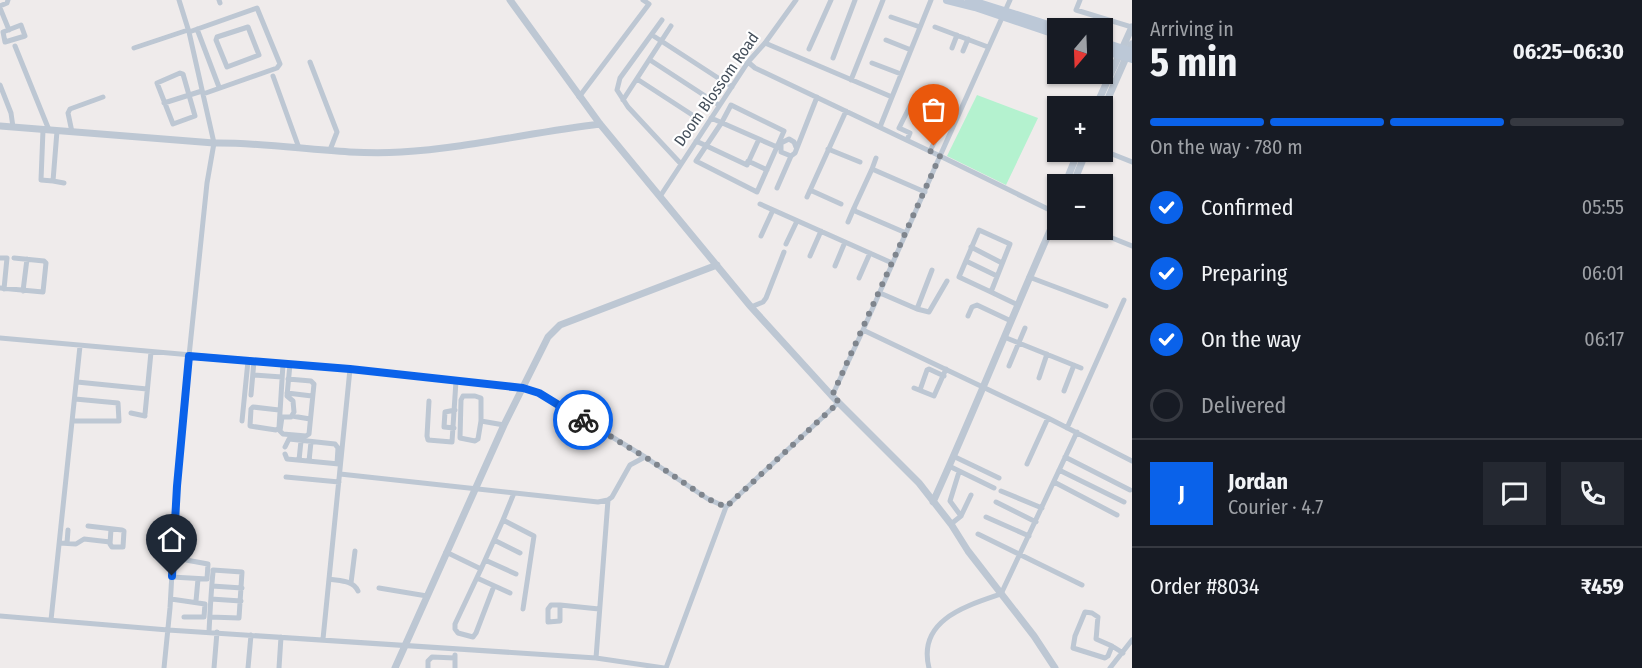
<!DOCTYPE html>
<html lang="en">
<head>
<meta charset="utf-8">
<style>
  :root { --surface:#171b24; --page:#242831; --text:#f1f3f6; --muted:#9ea1a6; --line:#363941; --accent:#0a62ea }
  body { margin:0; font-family:"Fira Sans Condensed",sans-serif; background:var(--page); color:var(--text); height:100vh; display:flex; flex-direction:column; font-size:22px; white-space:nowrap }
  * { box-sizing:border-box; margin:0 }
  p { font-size:20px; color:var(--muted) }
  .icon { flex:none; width:33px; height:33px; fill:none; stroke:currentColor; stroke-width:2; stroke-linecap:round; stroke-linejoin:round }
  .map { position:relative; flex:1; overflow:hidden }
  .panel { display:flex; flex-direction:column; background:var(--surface); width:510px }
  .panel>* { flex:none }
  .needle { width:39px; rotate:199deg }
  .fabs { position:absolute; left:1047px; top:18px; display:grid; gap:12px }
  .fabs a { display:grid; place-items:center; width:66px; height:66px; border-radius:0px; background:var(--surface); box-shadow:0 2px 4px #0004; font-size:30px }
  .pin { position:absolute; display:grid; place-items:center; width:51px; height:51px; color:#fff; margin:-62px -26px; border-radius:50% 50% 50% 0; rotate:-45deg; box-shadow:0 0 6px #0007 }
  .pin .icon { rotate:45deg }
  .courier { position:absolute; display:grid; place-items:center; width:60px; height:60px; margin:-30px; border:4px solid #0a62ea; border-radius:50%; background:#fff; color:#222; box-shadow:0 2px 8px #0007 }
  .head em { font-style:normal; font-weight:700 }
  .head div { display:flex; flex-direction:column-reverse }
  .head { display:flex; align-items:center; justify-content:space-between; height:102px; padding:0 18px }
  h1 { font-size:39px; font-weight:700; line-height:45px }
  .bar { display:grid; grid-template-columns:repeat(4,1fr); gap:9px 6px; align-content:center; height:72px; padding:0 18px }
  .bar i { height:8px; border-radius:4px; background:var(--line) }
  .bar .selected { background:var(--accent) }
  .bar p { grid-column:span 4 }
  .line { display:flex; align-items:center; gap:15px; padding:0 18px; border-top:2px solid var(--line) }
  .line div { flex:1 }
  .round { display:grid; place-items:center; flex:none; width:63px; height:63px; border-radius:0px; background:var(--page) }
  ol { padding:0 18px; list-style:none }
  li { display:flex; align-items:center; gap:18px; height:66px }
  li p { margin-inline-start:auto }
  li .icon { padding:6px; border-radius:50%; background:var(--accent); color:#fff; stroke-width:4 }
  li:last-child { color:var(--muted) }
  li i { width:33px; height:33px; border:3px solid var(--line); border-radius:50% }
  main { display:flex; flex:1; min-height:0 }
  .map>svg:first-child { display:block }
</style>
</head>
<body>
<main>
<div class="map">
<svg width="1132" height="668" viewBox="0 0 1132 668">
  <rect width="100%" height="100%" fill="#efebeb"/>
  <path fill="#b4f2cf" d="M977,95l61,23 -32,67 -59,-29z"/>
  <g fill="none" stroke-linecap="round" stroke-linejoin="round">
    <path stroke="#bdc7d3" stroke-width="5" d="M219,0l1,3
      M1010,0l-70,156 118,58
      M1080,0l-4,10 56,17
      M0,6l7,-3 1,-3
      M0,8l9,22
      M891,17l29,10
      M662,20l-42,58 -3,12 11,17 53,57
      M21,25l4,11 -20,6 -2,-10z
      M248,27l11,28 -32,12 -11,-27 1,-3z
      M935,27l53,20
      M197,29l22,58
      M189,32l68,-24 23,56 -3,4 -74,26
      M652,35l80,52
      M886,40l25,10
      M765,43l127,54 -12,30
      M15,46l34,84
      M134,48l54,-18
      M952,48l5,-13
      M809,49l22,-49
      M963,51l5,-12
      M833,58l22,-58
      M650,60l69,45
      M310,62l27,70 -7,18
      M748,62l7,6 185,88 -77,174 185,88 84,43
      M872,63l29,11
      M180,73l3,1 12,42 -22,8 -16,-41z
      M273,76l26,72
      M637,79l60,39
      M851,80l32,-80
      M0,85l11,28 2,14
      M579,97l70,-93 -6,-4
      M892,97l39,-97
      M623,100l48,-74
      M164,103l38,-12
      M731,105l53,26 -27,61 -61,-31 26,-39z
      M711,118l66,29
      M43,130l-2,50 12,1 4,-50
      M72,132l-4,-19 2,-4 33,-12
      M907,140l3,-7 -11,-5 16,-32 30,13 5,2 -20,40
      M696,141l51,24 12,-26
      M828,149l32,13
      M1102,150l30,12
      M791,156l-10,-4v-9l8,-4 5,3 2,5
      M748,161l19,9
      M872,169l4,-11
      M53,181l11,2
      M777,188l14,-32 4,-3 22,-56
      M810,190l31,14
      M661,195l87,-133 17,-19 31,-43
      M807,197l39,-86
      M760,204l132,59
      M848,222l6,-14
      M1092,230l40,16
      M906,233l-51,-22 -1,-3 18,-39 53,23
      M761,236l12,-26
      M786,244l11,-23
      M971,247l31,16
      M810,256l11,-25
      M0,258h7l-3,31
      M966,261l31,15
      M835,266l10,-24
      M1029,277l77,29
      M859,278l11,-25
      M0,288l43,4 3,-29 -2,-2 -30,-3
      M23,291l4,-32
      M991,292l-32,-15 20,-47 31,14 -19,48 27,13
      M880,293l37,16 12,3 18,-31
      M751,307l12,-5 3,-4 18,-46
      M917,309l15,-39
      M968,316l4,-9 5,-2 34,16
      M1004,337l77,31
      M0,338l350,31 173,19 22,8 100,61
      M1009,366l16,-38
      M253,375l29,2
      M1039,378l8,-24
      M288,379l23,2 3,3 -5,50 -3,2 -23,-2 -3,-3 2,-14h9l3,-5 -1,-11 -6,-5c1,-11 2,-21 3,-32
      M77,382l70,7
      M914,388l20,8 12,-27
      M920,390l7,-20 2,-1 15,7
      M1064,391l10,-26
      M287,393l25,3
      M251,395l3,-34
      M832,396l31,-66
      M429,401l-2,35 1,4 24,2 4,-61
      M279,410l-26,-3 -2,2 -1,17 26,4 3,-2 4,-64
      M131,413l14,3
      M145,414l6,-62
      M292,416l18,3
      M73,421h46l-1,-18 -43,-4
      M242,421l6,-60
      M481,421v-23l-6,-2h-12l-2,4 -1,38 15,3 3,-2 3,-18 23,4
      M454,428l-10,-1 1,-15 10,-2
      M1067,428l57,-128
      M285,447l4,-8 46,5 3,4 -1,16
      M285,454l2,5 52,5
      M953,456l46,22
      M1065,457l65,33
      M299,460l2,-19
      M309,461l2,-19
      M1027,464l21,-46
      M949,466l45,22
      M1059,470l65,32
      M959,472l-9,29 11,15
      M340,474l258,28 10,-2 4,-3 18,-32 15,-8 63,42 18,8 113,-105
      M286,477l53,5
      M1054,482l63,33
      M1001,491l41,17
      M996,502l40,20
      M986,517l43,19
      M503,520l11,-27
      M951,524l10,-8 10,-21
      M88,526l34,4 2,1 -1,16h-11l-2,-3 1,-15
      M978,534l104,51
      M494,540l26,13
      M60,543l16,1 8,-5 26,3
      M67,543l1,-13
      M446,552l35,17 -26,55v5l3,4 15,4 3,-4 18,-47
      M485,560l31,14
      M481,569l22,-49 31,16 -11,73
      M172,577l35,2 1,-15 -22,-4
      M477,578l33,15
      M329,579c11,2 24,1 29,12
      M351,583l4,-32
      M212,586l30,2
      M379,588l48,8
      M171,599l34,5 -1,13h-20
      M211,599l30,2
      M196,601l2,-22
      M560,605v16l-12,1v-13l3,-4h9l39,4
      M0,616l168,14 428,28 12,-158
      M51,620l29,-274
      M209,632c1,-20 2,-40 4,-60v-2l29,2 -3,46 -29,-1
      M323,639l27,-270
      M1112,646l-16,-7c1,-8 1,-14 2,-22l-6,-4 -7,-1 -10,24 -2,12 32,10 3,-2 4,-10 11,7
      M596,658l68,10
      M164,668l6,-60 7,-123 12,-129 18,-173 7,-40 -25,-111 -10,-32
      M214,668l3,-36
      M248,668l3,-33
      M279,668l2,-31
      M428,668v-7l4,-4 23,1
      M455,668v-13
      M666,668l60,-161
      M929,668c-12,-48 37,-62 72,-74l76,-162
      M1110,668l22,-28"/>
    <path stroke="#bdc7d3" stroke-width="7" d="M510,0l90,124 151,183 81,89 87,87 32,41 17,27 66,85 21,32
      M1096,106l36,-79
      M1102,112l30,-68
      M0,126l214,17c62,-1 124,13 187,9 67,-4 132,-20 199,-28
      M1065,184l13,-32
      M1073,184l13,-32
      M1053,224l5,-19
      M933,502c42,-92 79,-186 120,-278l5,-6
      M395,668l109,-243 44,-88 12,-12 157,-60"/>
    <path stroke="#bcc8d7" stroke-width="8" d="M947,0l28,7 83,28
      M969,0l89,28
      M1102,42l30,10
      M1102,50l30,9"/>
  </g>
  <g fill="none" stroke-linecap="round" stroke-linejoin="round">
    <path stroke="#7f858d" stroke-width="6" stroke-dasharray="0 10.8" d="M583,420l67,40 58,39 18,8 113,-105 -7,-6 108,-240 -10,-5 4,-5"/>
    <path stroke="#0a62ea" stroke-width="8" d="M172,576l5,-90 12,-130 161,13 173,19 16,5 44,27"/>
  </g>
  <g text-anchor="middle" stroke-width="4.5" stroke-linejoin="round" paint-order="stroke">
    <g font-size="16" fill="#434e5a" stroke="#fff">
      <text transform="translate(716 89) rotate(-55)" y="6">Doom Blossom Road</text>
    </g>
  </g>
</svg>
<div class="fabs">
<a><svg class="needle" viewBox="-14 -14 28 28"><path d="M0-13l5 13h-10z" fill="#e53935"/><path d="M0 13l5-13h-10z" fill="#9ea1a6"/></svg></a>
<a>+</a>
<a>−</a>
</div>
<div class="pin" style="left:934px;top:146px;background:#ea580c"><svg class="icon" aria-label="bag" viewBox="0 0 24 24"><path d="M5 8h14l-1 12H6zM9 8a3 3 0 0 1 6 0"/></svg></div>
<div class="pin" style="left:172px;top:576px;background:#1f2937"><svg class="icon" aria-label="home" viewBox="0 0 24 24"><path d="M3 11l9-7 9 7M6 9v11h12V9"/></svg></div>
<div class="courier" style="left:583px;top:420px"><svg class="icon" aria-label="bike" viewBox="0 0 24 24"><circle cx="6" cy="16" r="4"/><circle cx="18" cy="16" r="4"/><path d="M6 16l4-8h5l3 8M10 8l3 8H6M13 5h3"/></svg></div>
</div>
<section class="panel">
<div class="head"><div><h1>5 min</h1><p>Arriving in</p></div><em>06:25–06:30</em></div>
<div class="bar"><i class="selected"></i><i class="selected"></i><i class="selected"></i><i></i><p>On the way · 780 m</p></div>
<ol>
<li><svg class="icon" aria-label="check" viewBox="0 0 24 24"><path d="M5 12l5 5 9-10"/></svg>Confirmed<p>05:55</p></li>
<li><svg class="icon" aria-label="check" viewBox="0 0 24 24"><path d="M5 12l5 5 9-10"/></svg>Preparing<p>06:01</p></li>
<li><svg class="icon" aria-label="check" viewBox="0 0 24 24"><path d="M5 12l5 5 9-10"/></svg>On the way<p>06:17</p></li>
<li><i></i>Delivered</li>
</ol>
<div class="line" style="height:108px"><b class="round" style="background:var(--accent);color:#fff">J</b><div><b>Jordan</b><p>Courier · 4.7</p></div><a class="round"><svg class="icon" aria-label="chat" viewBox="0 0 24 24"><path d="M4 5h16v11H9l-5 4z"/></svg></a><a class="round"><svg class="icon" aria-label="phone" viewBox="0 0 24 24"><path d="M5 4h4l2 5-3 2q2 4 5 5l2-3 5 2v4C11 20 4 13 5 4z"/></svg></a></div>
<div class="line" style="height:78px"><div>Order #8034</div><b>₹459</b></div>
</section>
</main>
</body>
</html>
